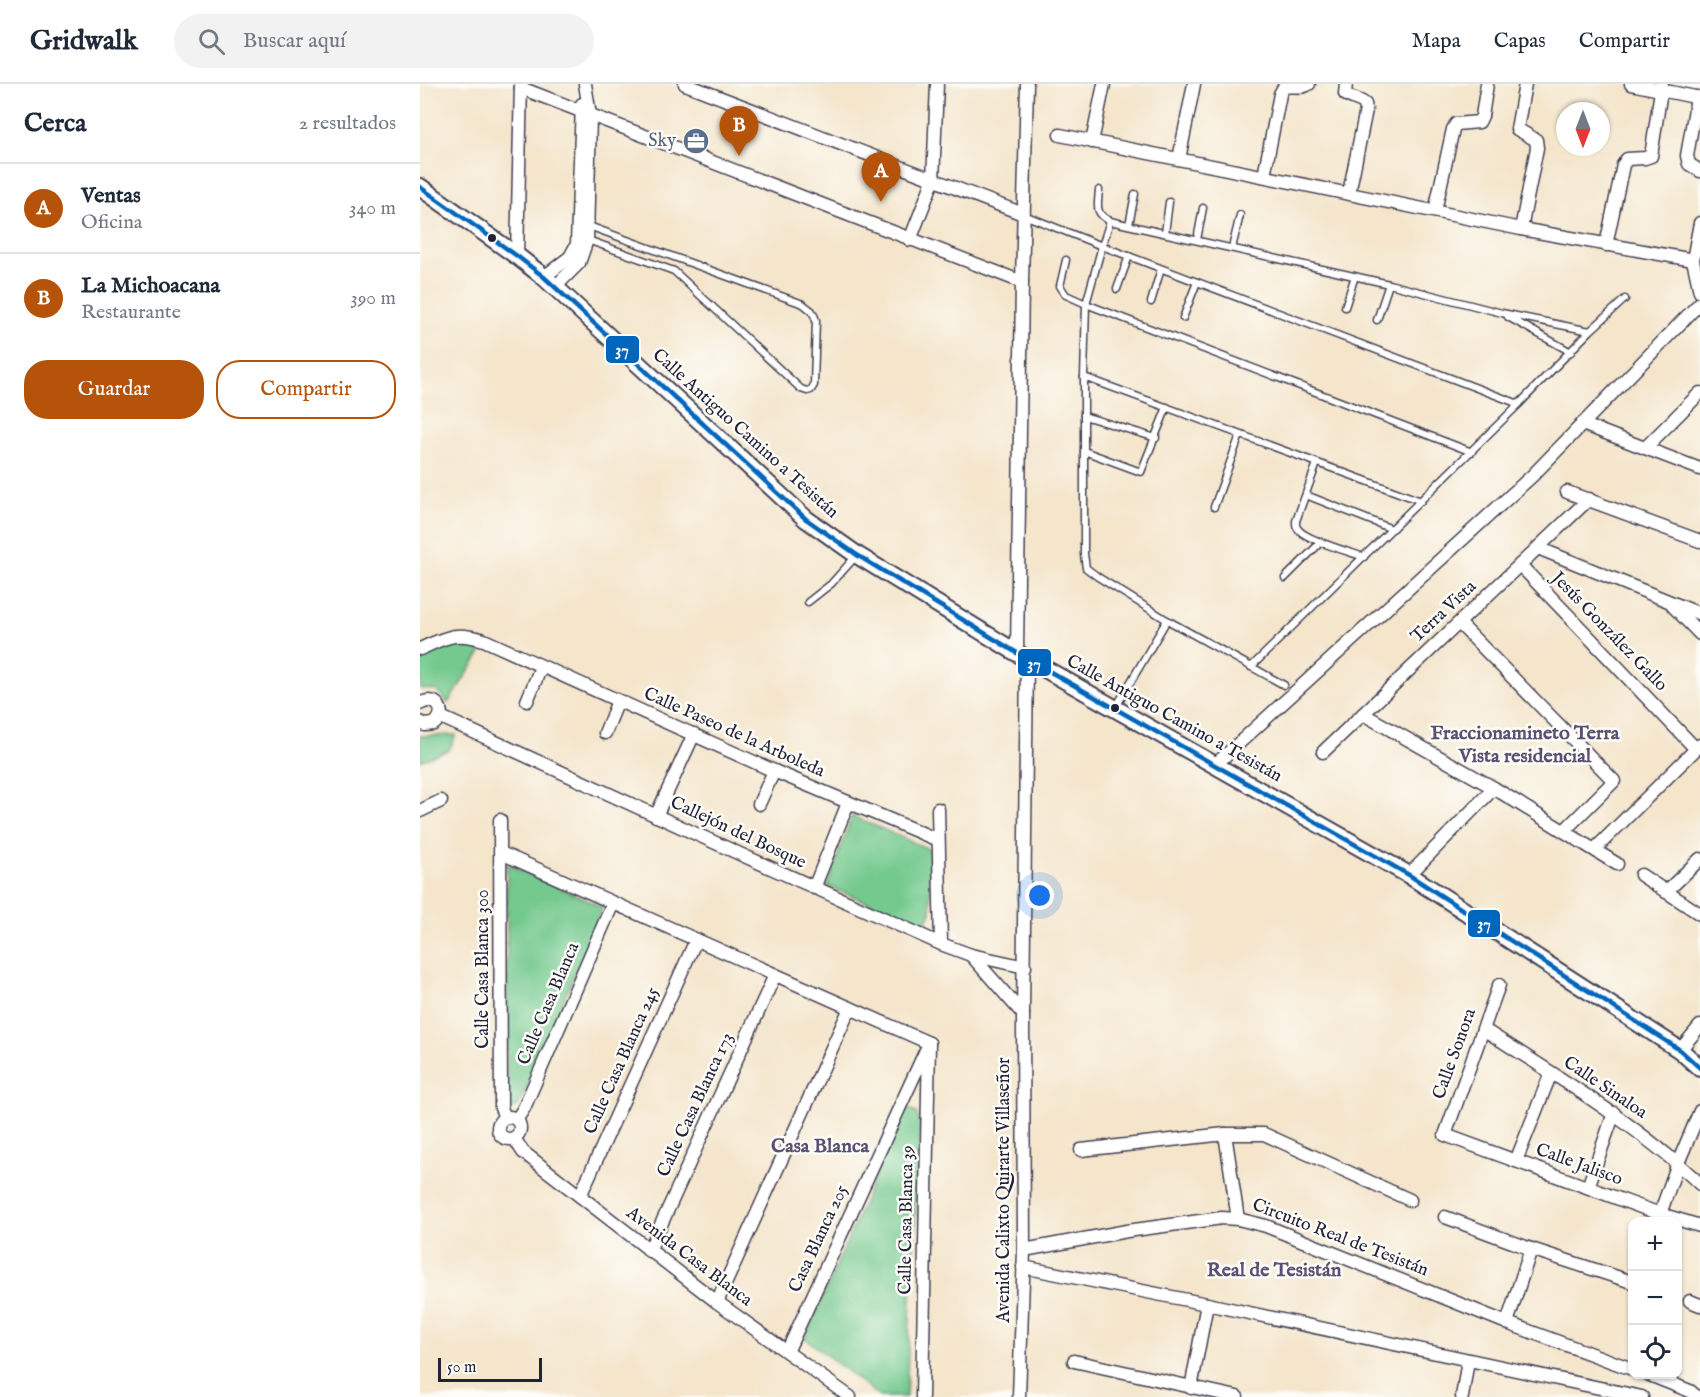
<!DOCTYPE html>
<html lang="es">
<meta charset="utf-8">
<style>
:root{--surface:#fff;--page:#f2f2f3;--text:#1f2937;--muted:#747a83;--line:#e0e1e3;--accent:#b45309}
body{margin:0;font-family:"IM FELL English",serif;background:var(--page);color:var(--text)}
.controls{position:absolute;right:18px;bottom:18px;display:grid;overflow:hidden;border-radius:12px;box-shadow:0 2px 4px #0004}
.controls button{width:54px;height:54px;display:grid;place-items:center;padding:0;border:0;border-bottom:2px solid var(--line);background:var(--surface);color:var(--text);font:30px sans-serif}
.compass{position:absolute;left:1136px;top:18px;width:54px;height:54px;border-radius:50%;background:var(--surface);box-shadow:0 2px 4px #0004;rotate:180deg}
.scale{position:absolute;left:18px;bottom:15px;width:104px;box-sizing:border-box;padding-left:6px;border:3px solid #22223b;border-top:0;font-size:16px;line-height:21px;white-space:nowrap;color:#22223b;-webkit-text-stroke:4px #fdfcf7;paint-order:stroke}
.you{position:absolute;left:620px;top:812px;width:21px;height:21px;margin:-15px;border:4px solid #fff;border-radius:50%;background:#1a73e8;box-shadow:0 0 0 9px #1a73e833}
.badge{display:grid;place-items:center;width:39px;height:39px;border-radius:50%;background:var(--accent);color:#fff;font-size:20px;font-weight:700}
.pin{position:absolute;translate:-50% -50px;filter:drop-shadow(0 2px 3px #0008)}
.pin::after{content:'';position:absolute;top:32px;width:21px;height:18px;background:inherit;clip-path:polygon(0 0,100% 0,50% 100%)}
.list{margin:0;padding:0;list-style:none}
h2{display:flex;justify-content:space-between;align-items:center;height:78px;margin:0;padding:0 24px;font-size:26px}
h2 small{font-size:20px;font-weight:400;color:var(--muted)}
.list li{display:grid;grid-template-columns:39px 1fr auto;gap:18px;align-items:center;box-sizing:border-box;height:90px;padding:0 24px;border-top:2px solid var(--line)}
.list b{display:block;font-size:22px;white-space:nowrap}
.list p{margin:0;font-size:20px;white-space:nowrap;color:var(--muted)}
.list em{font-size:20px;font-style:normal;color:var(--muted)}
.actions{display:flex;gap:12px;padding:18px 24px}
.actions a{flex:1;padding:14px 0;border:2px solid var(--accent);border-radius:24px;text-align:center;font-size:21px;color:var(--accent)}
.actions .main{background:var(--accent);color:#fff}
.icon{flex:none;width:33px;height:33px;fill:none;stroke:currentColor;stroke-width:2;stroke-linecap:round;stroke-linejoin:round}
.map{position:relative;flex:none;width:1280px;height:1313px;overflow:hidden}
header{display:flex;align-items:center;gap:36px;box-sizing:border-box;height:84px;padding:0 30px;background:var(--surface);border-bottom:2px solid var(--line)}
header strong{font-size:28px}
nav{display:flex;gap:33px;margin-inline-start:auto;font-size:21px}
.search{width:420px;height:54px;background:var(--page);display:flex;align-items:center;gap:15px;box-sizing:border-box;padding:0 21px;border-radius:33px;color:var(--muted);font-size:22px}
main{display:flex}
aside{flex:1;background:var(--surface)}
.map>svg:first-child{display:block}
.green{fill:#73c98e;stroke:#4a7664;stroke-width:1.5}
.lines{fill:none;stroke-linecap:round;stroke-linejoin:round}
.lane-casing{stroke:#423f51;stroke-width:9}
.street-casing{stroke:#423f51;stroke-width:15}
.secondary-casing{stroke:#423f51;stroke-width:20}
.lane{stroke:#fff;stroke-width:6}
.street{stroke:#fff;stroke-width:12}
.secondary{stroke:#fff;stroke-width:16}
.bus-1-casing{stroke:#fdfcf7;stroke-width:9}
.bus-1{stroke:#0065bd;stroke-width:4.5}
.bus-dot{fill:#22223b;stroke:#fdfcf7;stroke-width:2}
.labels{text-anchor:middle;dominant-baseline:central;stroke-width:5;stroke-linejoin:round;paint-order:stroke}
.service-label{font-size:18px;fill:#4e5e75;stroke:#fdfcf7;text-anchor:end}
.street-label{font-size:18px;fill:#22223b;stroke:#fdfcf7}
.neighbourhood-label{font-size:20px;font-weight:bold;fill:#595174;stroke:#fdfcf7}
.line-badge{stroke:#fdfcf7;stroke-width:2}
.badge-label{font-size:16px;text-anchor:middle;font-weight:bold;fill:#fff}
</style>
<header>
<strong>Gridwalk</strong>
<div class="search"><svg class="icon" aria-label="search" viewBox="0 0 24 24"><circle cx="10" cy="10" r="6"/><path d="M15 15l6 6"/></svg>Buscar aquí</div>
<nav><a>Mapa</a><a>Capas</a><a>Compartir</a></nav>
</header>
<main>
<aside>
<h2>Cerca<small>2 resultados</small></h2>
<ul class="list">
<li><span class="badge">A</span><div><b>Ventas</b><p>Oficina</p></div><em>340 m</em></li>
<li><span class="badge">B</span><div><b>La Michoacana</b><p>Restaurante</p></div><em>390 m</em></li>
</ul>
<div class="actions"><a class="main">Guardar</a><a>Compartir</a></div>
</aside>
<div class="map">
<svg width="1280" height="1313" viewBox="0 0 1280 1313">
<rect width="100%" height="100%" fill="#fdfcf7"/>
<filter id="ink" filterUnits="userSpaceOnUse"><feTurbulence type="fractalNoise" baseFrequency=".0167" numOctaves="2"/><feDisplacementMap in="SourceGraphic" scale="12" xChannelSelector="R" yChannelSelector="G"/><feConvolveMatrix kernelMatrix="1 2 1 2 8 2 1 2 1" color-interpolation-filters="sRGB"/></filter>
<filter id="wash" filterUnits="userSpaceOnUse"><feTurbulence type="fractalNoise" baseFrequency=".008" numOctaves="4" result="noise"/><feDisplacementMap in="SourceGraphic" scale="24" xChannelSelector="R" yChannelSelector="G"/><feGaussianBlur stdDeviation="1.35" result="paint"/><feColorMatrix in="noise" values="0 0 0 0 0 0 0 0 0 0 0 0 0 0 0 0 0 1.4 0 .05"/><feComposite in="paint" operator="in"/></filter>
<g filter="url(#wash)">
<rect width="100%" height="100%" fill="#f4e5cb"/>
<!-- green -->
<g class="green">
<path d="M37,555l25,12 -34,52 -12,-13 -16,-1v-32z"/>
<path d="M36,651l-7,15 -29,11v-25z"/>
<path d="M432,732l77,33 2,64 -7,12 -97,-39z"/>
<path d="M87,780l96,43 -84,198 -9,5 -3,-7z"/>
<path d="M485,1023l11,5 4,11 -14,274h-26l-75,-59z"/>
</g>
</g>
<g filter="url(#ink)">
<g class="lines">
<defs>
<g id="lane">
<path d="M679,106c-1,16 -5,23 11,31"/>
<path d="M604,131l78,31 -16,58 -2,73v177l2,14 12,9 69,43 117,65"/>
<path d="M709,141l6,-31"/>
<path d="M745,149l4,-31"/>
<path d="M165,155l89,32 127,118 6,2 4,-1 3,-5 2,-65 -4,-9 -9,-7 -217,-79"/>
<path d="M777,156l6,-32"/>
<path d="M812,164l8,-33"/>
<path d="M646,176l-6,26 6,9 20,9 386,148"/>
<path d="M697,205l12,-33"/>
<path d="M731,218l10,-33"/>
<path d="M925,223l10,-31"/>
<path d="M1088,233l63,35"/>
<path d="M763,234l14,-36"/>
<path d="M957,236l12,-36"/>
<path d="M1170,247l-88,-18 -113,-29 -279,-63 -8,25 417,158 71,-73 35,-32"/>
<path d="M664,293l337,124"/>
<path d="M664,332l72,22"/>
<path d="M664,367l57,21 26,-65"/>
<path d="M897,379l-21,58c0,5 0,6 3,9 8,10 51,22 65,27"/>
<path d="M886,411l86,34"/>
<path d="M794,423l26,-72"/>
<path d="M865,494l36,-36"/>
<path d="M388,518l23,-18 26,-29"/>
<path d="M831,583l268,-263"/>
<path d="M696,623l51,-87"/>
</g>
<g id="street">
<path d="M265,0l338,130"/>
<path d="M926,0l-1,10c6,5 14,5 20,10l1,6 -17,83"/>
<path d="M1211,0l69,14"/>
<path d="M101,4l501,194"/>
<path d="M1277,13l-10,59 2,8 11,7"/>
<path d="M640,51l461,94 172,31 7,-37"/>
<path d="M672,58l12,-58"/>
<path d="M759,75l15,-75"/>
<path d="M844,92l16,-82 4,-7c9,-2 18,2 25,-3"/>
<path d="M1015,127l18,-82 3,-5 23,-2 3,-6 5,-32"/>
<path d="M1101,145l16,-81 -1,-8 -19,-11 8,-45"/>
<path d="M490,156l23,-59 4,-97"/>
<path d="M1186,161l17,-80 4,-6 18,-1 6,-2 11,-72"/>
<path d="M97,172l4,-172"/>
<path d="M1273,176l7,32"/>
<path d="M124,193l26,-20 7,-13 5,-140"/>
<path d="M135,203l24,-24 8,-23 3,-125 -5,-31"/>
<path d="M1162,340l118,45"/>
<path d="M1225,364l55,-55"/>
<path d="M1147,408l133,49"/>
<path d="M1118,464l162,66"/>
<path d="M1100,481l176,184"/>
<path d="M1253,522l27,28"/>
<path d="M1039,539l155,158 -50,50"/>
<path d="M0,565c27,-12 35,-18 64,-9l290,131 164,69"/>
<path d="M597,569l5,-371 5,-198"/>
<path d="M107,617l14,-34"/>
<path d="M0,620c16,-10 29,8 14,20l-9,1 -5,-3"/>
<path d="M943,630l131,74 123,76"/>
<path d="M21,633l301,138 199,89 30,11 54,12"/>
<path d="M185,649l13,-32"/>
<path d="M903,668l266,-253"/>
<path d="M796,680l316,-288 168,-173"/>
<path d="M339,720l15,-33"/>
<path d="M518,725l3,135"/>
<path d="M0,727l21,-10"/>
<path d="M236,732l38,-82"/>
<path d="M80,736l1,288 4,9"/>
<path d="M1175,765l105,-104"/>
<path d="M81,769l428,190"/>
<path d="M989,791l85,-87"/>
<path d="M1221,791l59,39"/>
<path d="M394,804l34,-85"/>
<path d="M1246,808l34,-33"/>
<path d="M551,871l52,59"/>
<path d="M1079,901l-54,150 215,79 40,12"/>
<path d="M1063,945c75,48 152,94 217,155"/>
<path d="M1260,966l20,-24"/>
<circle cx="89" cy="1044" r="11"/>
<path d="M97,1035l7,-11 89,-205"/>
<path d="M805,1050l13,85"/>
<path d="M94,1054l9,14 194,150 133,95"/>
<path d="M661,1066l144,-16h39l146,66"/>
<path d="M1096,1077l35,-88"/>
<path d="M1168,1103l26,-74"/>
<path d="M160,1112l116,-256"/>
<path d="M1240,1130l18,-51 22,-52"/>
<path d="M1025,1133l86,32 101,33"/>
<path d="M604,1166l103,-19 95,-13 16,1 28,7 241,97 125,46"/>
<path d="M229,1167l126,-276"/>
<path d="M603,1183l184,37 435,93"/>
<path d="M1270,1217l10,4"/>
<path d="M297,1218l133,-294"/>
<path d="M1087,1239l24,-74"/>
<path d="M367,1268l139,-302"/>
<path d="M654,1277l163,36"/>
<path d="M1227,1290l43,17 7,6"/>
<path d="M771,1304l16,-84"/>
<path d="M502,1313l7,-354"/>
<path d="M599,1313l5,-147 -1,-236 4,-355"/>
<path d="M1042,1313l6,-37"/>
</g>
<path id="secondary" d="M0,103l97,69 27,21 262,242 51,36 160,98 392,222 271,175 20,18"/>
</defs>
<!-- lane casing -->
<use href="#lane" class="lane-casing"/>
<!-- street casing -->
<use href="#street" class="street-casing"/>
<!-- secondary casing -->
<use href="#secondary" class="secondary-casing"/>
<!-- lane -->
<use href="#lane" class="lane"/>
<!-- street -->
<use href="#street" class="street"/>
<!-- secondary -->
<use href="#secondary" class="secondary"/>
<defs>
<path id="bus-1" d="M0,103l97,69 27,21 262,242 51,36 160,98 392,222 271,175 20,18"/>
</defs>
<!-- bus-1 casing -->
<use href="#bus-1" class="bus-1-casing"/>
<!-- bus-1 -->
<use href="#bus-1" class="bus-1"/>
</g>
</g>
<!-- icons -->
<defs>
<symbol id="office-disc" viewBox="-11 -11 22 22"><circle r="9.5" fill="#5c6f8a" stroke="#fdfcf7"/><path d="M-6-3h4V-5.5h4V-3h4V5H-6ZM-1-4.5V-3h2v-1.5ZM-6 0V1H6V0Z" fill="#fff"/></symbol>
</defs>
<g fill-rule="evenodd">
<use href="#office-disc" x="261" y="42" width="30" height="30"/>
</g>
<!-- markers -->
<g class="bus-dot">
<circle cx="72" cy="154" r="5"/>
<circle cx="695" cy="624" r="5"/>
</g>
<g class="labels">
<!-- service labels -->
<g class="service-label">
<text x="256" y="57">Sky</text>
</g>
<!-- street labels -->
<g class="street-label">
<text transform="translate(325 350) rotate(42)">Calle Antiguo Camino a Tesistán</text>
<text transform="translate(1024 528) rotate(-43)">Terra Vista</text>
<text transform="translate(1189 548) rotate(46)">Jesús González Gallo</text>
<text transform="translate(754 635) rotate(29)">Calle Antiguo Camino a Tesistán</text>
<text transform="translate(314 649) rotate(24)">Calle Paseo de la Arboleda</text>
<text transform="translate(318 749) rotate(25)">Callejón del Bosque</text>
<text transform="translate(63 885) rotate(-90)">Calle Casa Blanca 300</text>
<text transform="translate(129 920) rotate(-67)">Calle Casa Blanca</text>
<text transform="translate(1035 970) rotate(-70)">Calle Sonora</text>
<text transform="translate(202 977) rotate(-66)">Calle Casa Blanca 245</text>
<text transform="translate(1185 1004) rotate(34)">Calle Sinaloa</text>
<text transform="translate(276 1021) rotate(-65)">Calle Casa Blanca 173</text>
<text transform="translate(1159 1081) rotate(20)">Calle Jalisco</text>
<text transform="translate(584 1106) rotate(-90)">Avenida Calixto Quirarte Villaseñor</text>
<text transform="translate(487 1136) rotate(-89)">Calle Casa Blanca 39</text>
<text transform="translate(920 1154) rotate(21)">Circuito Real de Tesistán</text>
<text transform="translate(399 1155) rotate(-65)">Casa Blanca 205</text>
<text transform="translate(269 1173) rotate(37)">Avenida Casa Blanca</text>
</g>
<!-- neighbourhood labels -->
<g class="neighbourhood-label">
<text x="1105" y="649">Fraccionamineto Terra<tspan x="1105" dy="23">Vista residencial</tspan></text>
<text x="400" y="1062">Casa Blanca</text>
<text x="854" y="1186">Real de Tesistán</text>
</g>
</g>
<g class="line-badge">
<rect x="185" y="251" width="35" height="29" rx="6" fill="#0065bd"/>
<rect x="597" y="564" width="35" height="29" rx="6" fill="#0065bd"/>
<rect x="1047" y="825" width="34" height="29" rx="6" fill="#0065bd"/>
</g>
<g class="badge-label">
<text x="202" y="271">37</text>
<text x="614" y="585">37</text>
<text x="1064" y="845">37</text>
</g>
</svg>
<div class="controls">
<button>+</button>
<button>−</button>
<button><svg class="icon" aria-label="locate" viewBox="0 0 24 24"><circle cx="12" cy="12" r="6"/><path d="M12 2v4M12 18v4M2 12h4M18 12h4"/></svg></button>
</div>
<svg class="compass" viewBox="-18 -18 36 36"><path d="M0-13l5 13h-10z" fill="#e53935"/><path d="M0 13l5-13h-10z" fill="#747a83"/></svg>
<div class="scale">50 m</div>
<div class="you"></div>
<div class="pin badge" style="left:461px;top:118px">A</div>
<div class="pin badge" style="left:319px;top:72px">B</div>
</div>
</main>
